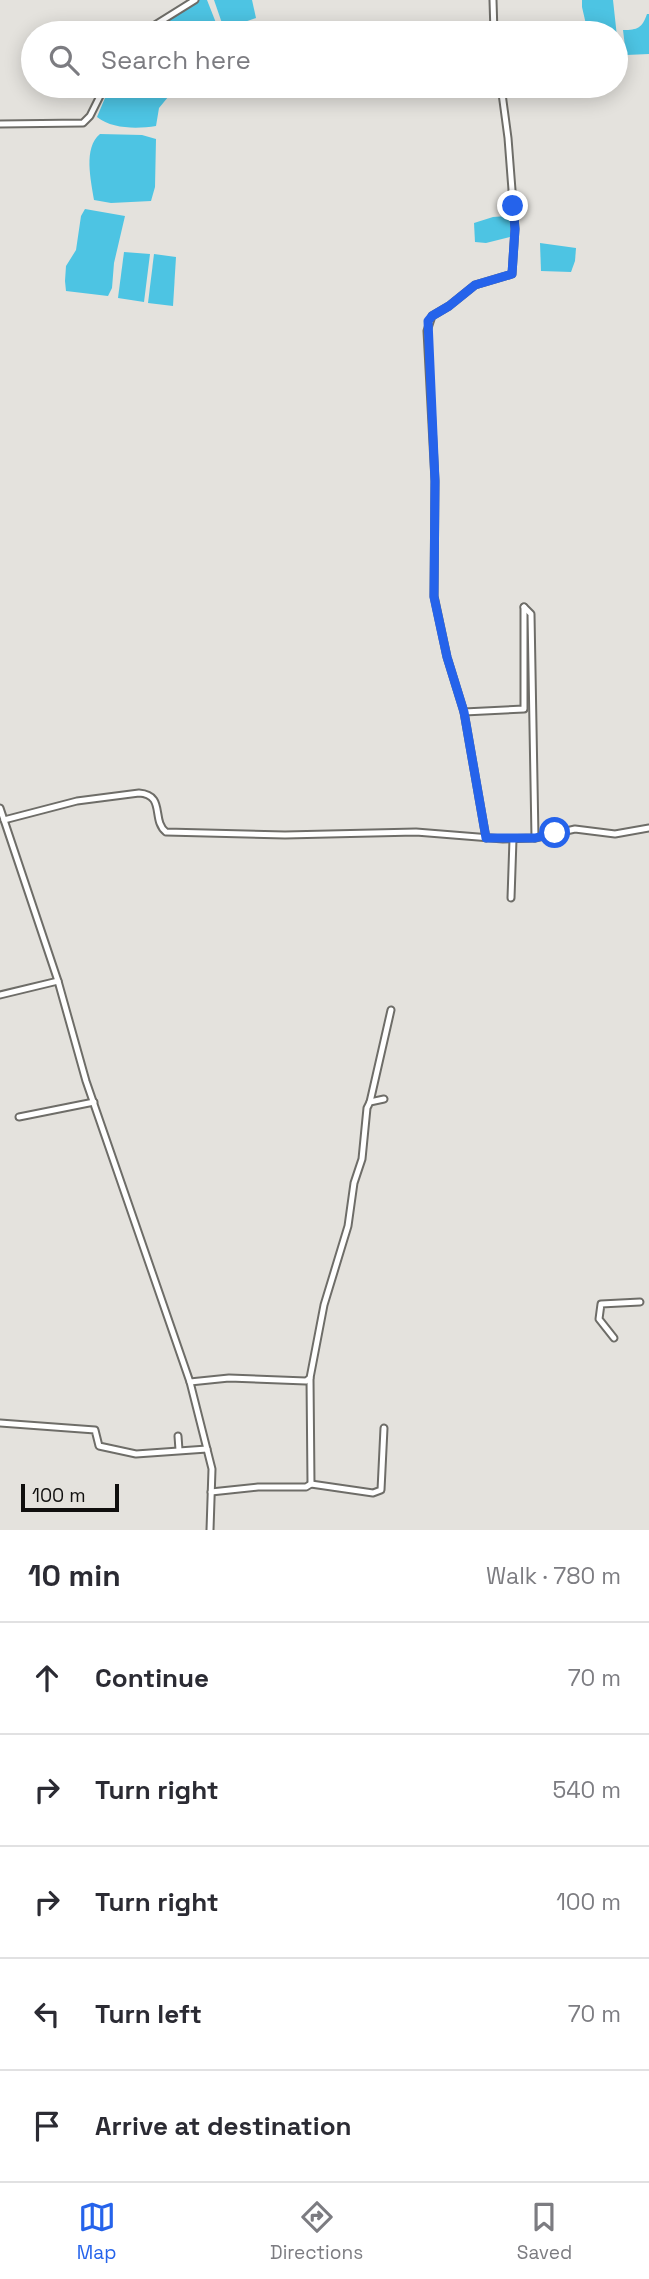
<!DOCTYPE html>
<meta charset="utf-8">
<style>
:root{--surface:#fff;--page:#f7f7f7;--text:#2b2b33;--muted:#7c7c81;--line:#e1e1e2;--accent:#2563eb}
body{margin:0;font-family:"Space Grotesk",sans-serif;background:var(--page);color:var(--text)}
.scale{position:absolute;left:21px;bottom:18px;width:98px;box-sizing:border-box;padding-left:7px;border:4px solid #100f0e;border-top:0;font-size:19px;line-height:24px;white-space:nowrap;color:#100f0e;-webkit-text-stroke:5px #e4e2dd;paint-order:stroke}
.stop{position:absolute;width:21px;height:21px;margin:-16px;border:5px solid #2563eb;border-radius:50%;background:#fff}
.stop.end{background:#2563eb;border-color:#fff;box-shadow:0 2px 7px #0008}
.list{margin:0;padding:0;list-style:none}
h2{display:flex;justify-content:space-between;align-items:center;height:91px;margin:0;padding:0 28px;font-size:30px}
h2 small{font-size:23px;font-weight:400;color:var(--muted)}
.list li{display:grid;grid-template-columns:46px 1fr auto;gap:21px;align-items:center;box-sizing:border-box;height:112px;padding:0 28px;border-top:2px solid var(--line)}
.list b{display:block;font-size:26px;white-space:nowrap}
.list em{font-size:23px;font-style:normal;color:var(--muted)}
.icon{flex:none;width:38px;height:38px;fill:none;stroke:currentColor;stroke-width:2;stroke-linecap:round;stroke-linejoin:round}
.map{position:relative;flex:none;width:649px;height:1530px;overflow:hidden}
.search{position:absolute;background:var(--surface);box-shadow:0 4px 18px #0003;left:21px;right:21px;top:21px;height:77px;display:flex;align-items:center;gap:18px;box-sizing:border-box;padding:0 24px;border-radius:38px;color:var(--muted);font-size:26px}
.sheet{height:651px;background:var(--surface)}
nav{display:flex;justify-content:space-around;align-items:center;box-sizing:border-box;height:98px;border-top:2px solid var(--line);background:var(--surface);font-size:19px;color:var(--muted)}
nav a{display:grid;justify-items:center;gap:4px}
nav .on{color:var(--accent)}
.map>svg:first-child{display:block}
.water{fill:#4dc4e3}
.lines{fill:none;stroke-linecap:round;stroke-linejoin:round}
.street-casing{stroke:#6e6d68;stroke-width:9}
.street{stroke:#fff;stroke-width:5}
.route{stroke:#2563eb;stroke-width:9}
</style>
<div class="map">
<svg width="649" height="1530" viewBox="0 0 649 1530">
<rect width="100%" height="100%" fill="#e4e2dd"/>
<!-- water -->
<g class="water">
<path d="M195,0h12l13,33h-43l-11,-17z"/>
<path d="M214,0h38l4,18 -32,11z"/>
<path d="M582,0h31l6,55 -3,3v-25h-28l-6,-26z"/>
<path d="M647,14h2v40l-23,1 -3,-25c15,0 19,-2 24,-16z"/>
<path d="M110,86h64l-1,5 -14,17 -3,18c-19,3 -44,3 -59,-9z"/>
<path d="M100,134l42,1 14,4 -1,48 -4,14 -40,2 -17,-3c-3,-20 -11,-52 6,-66z"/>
<path d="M85,209l40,7 -11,47 -2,25 -4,8 -42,-5 -1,-10 1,-15 10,-16 5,-34z"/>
<path d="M507,216l4,6 -1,15 -24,6 -11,-1 -1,-19 19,-6z"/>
<path d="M540,243l36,5 -1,13 -4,11 -30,-1z"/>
<path d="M124,252l26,2 -6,48 -26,-4z"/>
<path d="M154,254l22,3 -3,49 -25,-3z"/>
</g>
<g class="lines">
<defs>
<g id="street">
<path d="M493,0l1,33"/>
<path d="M142,33l53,-33"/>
<path d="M0,124l83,-1 7,-7 15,-30"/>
<path d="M524,607l7,7 4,224"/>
<path d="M464,712l60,-3v-102"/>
<path d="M0,808l58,173 28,100 104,301 22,87 -2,61"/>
<path d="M4,820l73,-19 62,-8c27,2 12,27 27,39l119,3 131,-3 87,7 32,-1 40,-9 40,5 34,-6"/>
<path d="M486,838l-22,-126 -17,-55 -13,-61 1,-115 -8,-150 5,-15 17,-10 26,-21 37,-11 3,-45 -7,-91 -7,-52"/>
<path d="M511,898l2,-59"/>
<path d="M0,995l58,-14"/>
<path d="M370,1102l21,-92"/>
<path d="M19,1117l75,-15"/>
<path d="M614,1338l-15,-19 2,-15 39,-2"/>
<path d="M310,1378l1,106"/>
<path d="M190,1382l39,-4 77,3 4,-3 14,-73 24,-79 6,-43 8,-24 5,-51 3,-6 14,-3"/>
<path d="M0,1423l95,7 4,16 37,8 71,-5"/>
<path d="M178,1436l1,14"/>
<path d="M211,1492l47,-5h48l5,-3 62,9 8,-3 3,-62"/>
</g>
</defs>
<!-- street casing -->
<use href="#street" class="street-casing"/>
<!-- street -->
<use href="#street" class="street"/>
</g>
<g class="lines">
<!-- route -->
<path class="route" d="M513,206l2,23 -3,45 -37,11 -26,21 -17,10 -4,5 7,160 -1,116 13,60 17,55 22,126h49l20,-5"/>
</g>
</svg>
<div class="scale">100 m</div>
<div class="stop" style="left:555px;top:833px"></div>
<div class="stop end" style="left:513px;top:206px"></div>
<div class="search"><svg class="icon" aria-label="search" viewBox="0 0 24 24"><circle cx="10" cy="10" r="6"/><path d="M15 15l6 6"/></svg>Search here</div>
</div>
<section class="sheet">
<h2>10 min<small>Walk · 780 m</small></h2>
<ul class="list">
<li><svg class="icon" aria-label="ahead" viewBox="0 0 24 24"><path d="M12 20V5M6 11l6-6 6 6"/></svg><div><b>Continue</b></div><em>70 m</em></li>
<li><svg class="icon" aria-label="right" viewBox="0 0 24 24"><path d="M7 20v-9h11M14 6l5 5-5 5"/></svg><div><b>Turn right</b></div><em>540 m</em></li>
<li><svg class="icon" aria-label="right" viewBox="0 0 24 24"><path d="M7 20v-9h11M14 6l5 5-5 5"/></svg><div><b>Turn right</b></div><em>100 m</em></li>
<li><svg class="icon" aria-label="left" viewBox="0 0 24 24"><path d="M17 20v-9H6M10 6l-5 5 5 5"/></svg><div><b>Turn left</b></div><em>70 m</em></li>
<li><svg class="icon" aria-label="arrive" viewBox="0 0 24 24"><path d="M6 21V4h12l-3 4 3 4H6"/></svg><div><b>Arrive at destination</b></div></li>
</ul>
</section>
<nav>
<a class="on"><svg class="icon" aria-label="map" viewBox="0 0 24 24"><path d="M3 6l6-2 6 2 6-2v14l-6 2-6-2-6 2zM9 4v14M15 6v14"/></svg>Map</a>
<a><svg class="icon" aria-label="directions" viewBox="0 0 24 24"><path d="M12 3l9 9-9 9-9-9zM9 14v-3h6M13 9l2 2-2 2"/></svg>Directions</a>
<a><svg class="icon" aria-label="saved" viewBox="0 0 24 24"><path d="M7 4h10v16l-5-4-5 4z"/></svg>Saved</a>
</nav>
